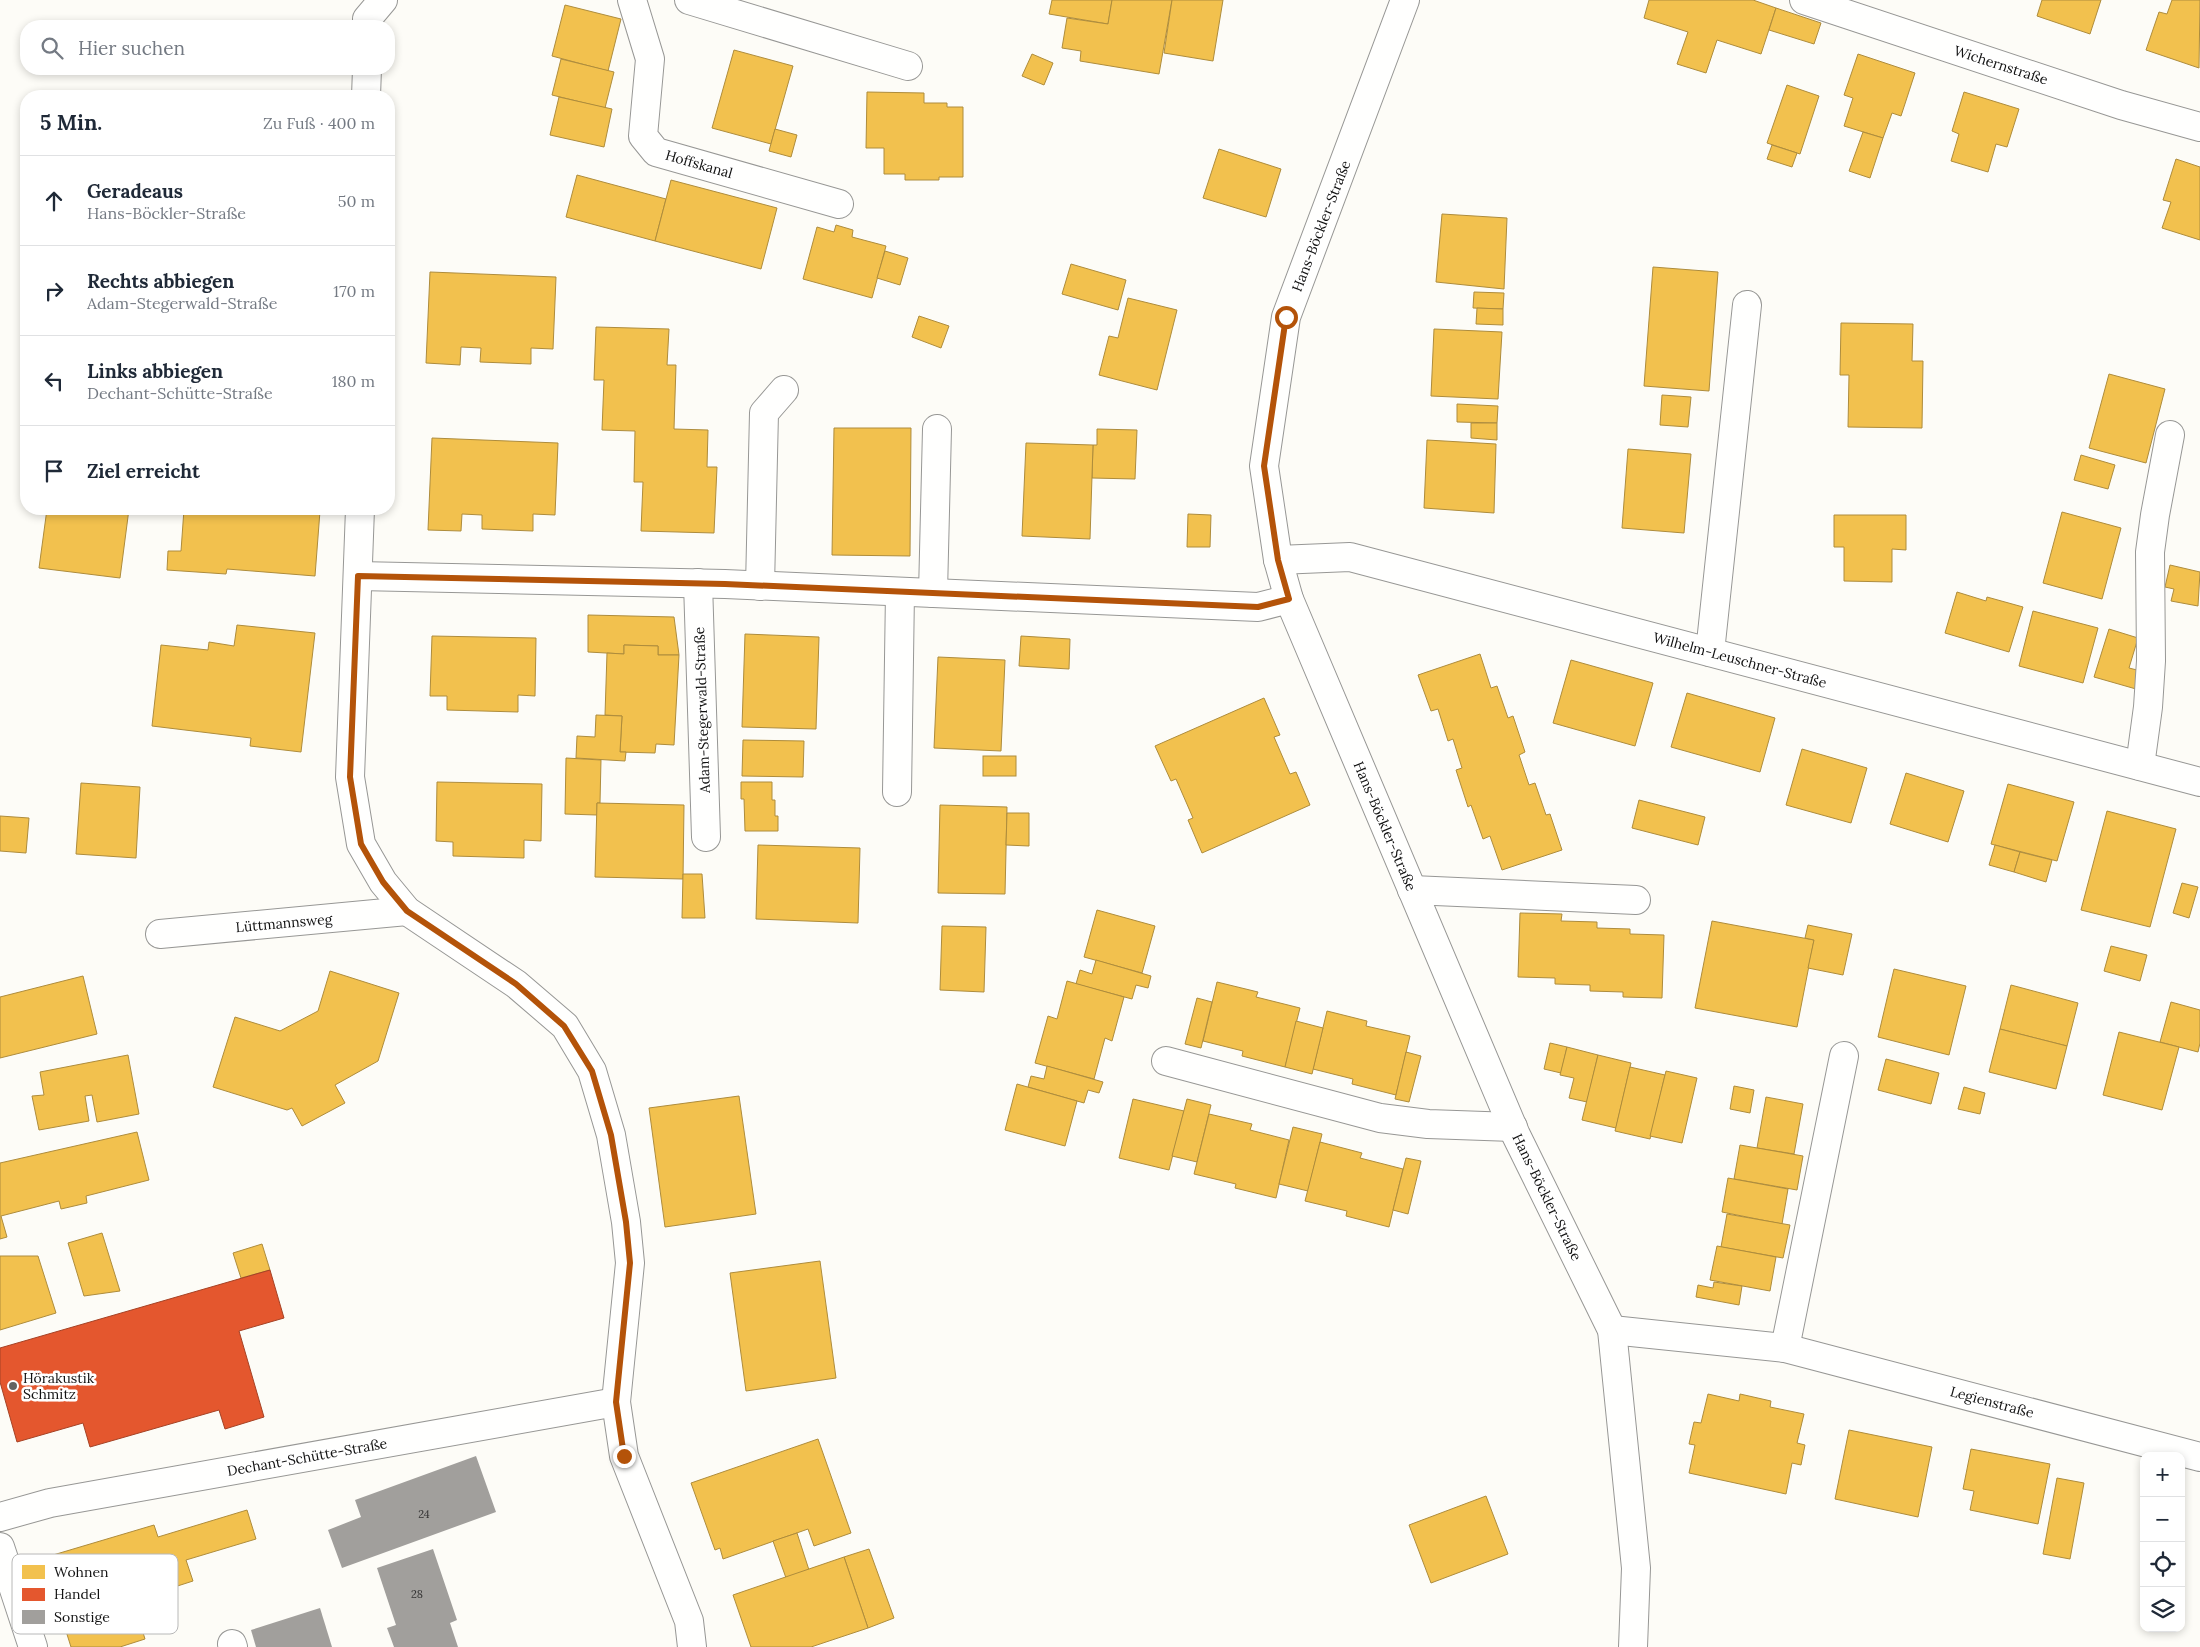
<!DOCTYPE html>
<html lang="de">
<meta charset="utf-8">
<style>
:root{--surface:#fff;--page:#f6f6f7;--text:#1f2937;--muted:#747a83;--line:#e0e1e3}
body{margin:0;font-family:Lora,serif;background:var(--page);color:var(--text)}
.controls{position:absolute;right:15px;bottom:15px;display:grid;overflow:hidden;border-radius:10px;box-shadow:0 2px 8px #0003}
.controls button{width:45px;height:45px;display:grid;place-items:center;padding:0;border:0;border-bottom:1px solid var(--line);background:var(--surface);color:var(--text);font:25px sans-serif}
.stop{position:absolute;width:15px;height:15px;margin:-11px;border:4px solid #b45309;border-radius:50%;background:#fff}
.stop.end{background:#b45309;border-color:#fff;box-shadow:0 1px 5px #0008}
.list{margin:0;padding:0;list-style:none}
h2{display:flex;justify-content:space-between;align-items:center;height:65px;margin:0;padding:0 20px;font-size:21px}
h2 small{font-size:16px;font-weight:400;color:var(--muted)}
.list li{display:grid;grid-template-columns:32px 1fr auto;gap:15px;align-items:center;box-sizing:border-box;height:90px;padding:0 20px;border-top:1px solid var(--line)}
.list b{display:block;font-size:19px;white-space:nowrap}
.list p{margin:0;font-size:16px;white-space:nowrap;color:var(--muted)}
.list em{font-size:16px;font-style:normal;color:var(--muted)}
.icon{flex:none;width:28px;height:28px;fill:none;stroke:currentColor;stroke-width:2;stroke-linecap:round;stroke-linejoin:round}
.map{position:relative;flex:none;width:2200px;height:1647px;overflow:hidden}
.search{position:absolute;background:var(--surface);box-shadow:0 2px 8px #0003;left:20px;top:20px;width:375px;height:55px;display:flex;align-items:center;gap:12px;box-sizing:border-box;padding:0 18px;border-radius:20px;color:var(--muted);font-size:19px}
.panel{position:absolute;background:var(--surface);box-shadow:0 2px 8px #0003;left:20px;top:90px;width:375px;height:425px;border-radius:20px}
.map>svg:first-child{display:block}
.homes{fill:#f2c14e;stroke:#ae8c3c}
.shops{fill:#e4572e;stroke:#a54225}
.building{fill:#a19f9c}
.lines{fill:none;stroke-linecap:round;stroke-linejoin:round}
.minor-casing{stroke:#979795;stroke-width:30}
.minor{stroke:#fffffe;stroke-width:28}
.route{stroke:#b45309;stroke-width:6}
.poi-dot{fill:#646362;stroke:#fff;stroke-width:2}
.labels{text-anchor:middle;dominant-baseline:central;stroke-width:5;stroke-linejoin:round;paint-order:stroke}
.number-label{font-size:11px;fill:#353434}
.street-label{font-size:14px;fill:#111;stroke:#fff}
.poi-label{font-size:14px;fill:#111;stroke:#fff;text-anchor:start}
.key{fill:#fff;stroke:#b8b8b8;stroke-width:1}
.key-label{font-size:14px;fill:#111}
</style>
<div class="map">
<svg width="2200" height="1647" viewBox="0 0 2200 1647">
<rect width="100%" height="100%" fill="#fdfcf7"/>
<!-- homes -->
<g class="homes">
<path d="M1052,0h60l-4,24 -59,-10z"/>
<path d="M1112,0h60l-13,74 -79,-13 1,-10 -19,-3 5,-30 41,6z"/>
<path d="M1172,0h51l-10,61 -49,-8z"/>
<path d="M1649,0h104l23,8 -15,46 -44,-14 -11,33 -29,-9 11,-32 -44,-14z"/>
<path d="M2042,0h59l-11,34 -53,-18z"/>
<path d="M2172,0h28l-1,68 -53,-18 13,-38 8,2z"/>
<path d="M565,5l56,14 -13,52 -56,-15z"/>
<path d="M1776,8l45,15 -7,21 -45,-14z"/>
<path d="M734,50l59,16 -22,78 -59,-16z"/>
<path d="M1032,54l21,9 -9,22 -22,-9z"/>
<path d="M1858,54l57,19 -14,43 -9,-3 -9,25 -39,-12 9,-28 -9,-3z"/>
<path d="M561,59l53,13 -9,36 -53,-13z"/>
<path d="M1787,85l32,11 -19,58 -33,-11z"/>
<path d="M867,92l57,1v10h23v4h16v70h-24v3h-34v-6h-21v-26h-18z"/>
<path d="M1964,92l55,17 -12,38 -11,-3 -8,28 -37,-11 8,-27 -7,-3z"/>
<path d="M559,97l53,12 -8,38 -54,-12z"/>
<path d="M775,129l22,6 -6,22 -22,-6z"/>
<path d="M1863,132l20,6 -13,40 -21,-7z"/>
<path d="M1772,145l25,8 -5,14 -25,-8z"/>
<path d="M1219,149l62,20 -15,48 -63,-19z"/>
<path d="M2176,159l24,8v73l-38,-12 9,-26 -8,-2z"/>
<path d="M577,175l89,24 -11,42 -89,-24z"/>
<path d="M671,180l106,28 -16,61 -106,-28z"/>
<path d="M1442,214l65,4 -3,71 -68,-7z"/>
<path d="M836,225l17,5 -1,7 34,9 -14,52 -69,-19 14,-52 17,5z"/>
<path d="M885,251l23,7 -8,27 -23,-7z"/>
<path d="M1071,264l55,16 -8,30 -56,-16z"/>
<path d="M1653,267l65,5 -9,119 -65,-5z"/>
<path d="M430,272l126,5 -3,72 -22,-1v16l-51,-2 1,-14 -20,-1 -1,18 -34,-2z"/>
<path d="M1474,292l30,1 -1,16 -30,-1z"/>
<path d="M1128,298l49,12 -20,80 -58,-15 10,-39 9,2z"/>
<path d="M1477,308l26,1v16l-27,-1z"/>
<path d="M919,316l30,10 -8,22 -29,-11z"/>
<path d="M1841,323l72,1 -1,37h11l-1,67 -74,-1 1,-52h-9z"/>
<path d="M596,327l73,2 -2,36h9l-2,64 34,1 -1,37h10l-3,66 -73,-2 2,-49h-9l1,-51 -33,-1 2,-50h-10z"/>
<path d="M1434,329l68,3 -4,67 -67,-3z"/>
<path d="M2109,374l56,15 -19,74 -57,-15z"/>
<path d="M1662,395l29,2 -3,30 -28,-2z"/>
<path d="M1457,404l41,2 -1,17 -40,-1z"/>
<path d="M1471,423h26v17l-26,-2z"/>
<path d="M834,428h77l-1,128 -78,-1z"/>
<path d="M1097,429l40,1 -2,49 -43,-1 1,-33h4z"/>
<path d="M432,438l126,5 -3,72 -22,-1v17l-51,-2v-14l-20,-1 -1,17 -33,-1z"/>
<path d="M1427,440l69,4 -2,69 -70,-5z"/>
<path d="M1026,443l67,2 -3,94 -68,-3z"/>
<path d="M1628,449l63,5 -7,79 -62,-5z"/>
<path d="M2081,455l34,10 -7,24 -34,-9z"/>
<path d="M47,509h82l-9,69 -81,-10z"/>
<path d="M184,509h111l25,2 -5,65 -88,-7 -1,5 -59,-4 1,-19h13z"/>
<path d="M2062,512l59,16 -19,71 -59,-16z"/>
<path d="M1188,514l23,1 -1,32h-23z"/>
<path d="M1834,515h72v35l-14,-1v33l-48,-1v-34h-10z"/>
<path d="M2170,565l30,7 -2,34 -27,-5 3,-12 -9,-2z"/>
<path d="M1957,592l29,9 1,-4 36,10 -14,45 -64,-19z"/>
<path d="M2033,611l65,17 -15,55 -64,-17z"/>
<path d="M588,615l86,2 5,38h-21v-9l-34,-1v9l-36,-2z"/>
<path d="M237,625l78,8 -14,119 -51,-6 1,-8 -99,-12 9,-81 47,5 1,-8 25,4z"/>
<path d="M2109,629l29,9 -9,30 12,3 -5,18 -42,-12z"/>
<path d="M745,634l74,3 -3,92 -74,-2z"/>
<path d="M432,636l104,2 -1,58 -17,-1v17l-71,-2v-14h-17z"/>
<path d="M1021,636l49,3 -1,30 -50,-3z"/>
<path d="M624,645l34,1v9h21l-5,90 -18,-1 -1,9 -35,-1 2,-36 -17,-1 2,-62 17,1z"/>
<path d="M1480,654l11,34 6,-2 11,32 5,-2 12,36 -6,3 10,30 6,-2 11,32 4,-1 12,36 -60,20 -12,-34 -7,3 -12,-34 -3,2 -12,-37 6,-2 -9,-29 -5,2 -10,-32 -7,2 -13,-36z"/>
<path d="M938,657l67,3 -4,91 -67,-3z"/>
<path d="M1571,660l82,23 -18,63 -82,-23z"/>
<path d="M1687,693l88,25 -15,54 -89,-25z"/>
<path d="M1264,698l16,37 -6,2 16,37 6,-2 14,33 -108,48 -14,-33 5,-2 -17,-39 -5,2 -16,-35z"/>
<path d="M596,715l26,1 -2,36h6l-1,9 -49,-3 1,-22 18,1z"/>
<path d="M743,740l61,1 -1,36 -61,-1z"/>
<path d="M1802,749l65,19 -16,55 -65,-18z"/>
<rect x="983" y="756" width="33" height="20"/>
<path d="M566,758l35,2 -1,43h-3v12l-32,-1z"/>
<path d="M1906,773l58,18 -16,51 -58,-18z"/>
<path d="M437,782l105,2 -1,57 -17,-1v18l-71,-2v-14l-17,-1z"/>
<path d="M741,782h31v18h3v16h3v15h-33l-1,-32h-3z"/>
<path d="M81,783l59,4 -4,71 -60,-4z"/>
<path d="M2008,784l66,18 -17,59 -66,-17z"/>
<path d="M1639,800l66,17 -7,28 -66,-17z"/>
<path d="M597,803l87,2 -1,74 -88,-2z"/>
<path d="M940,805l67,2 -2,87 -67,-1z"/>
<path d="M2107,811l69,18 -26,98 -69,-17z"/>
<path d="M1007,813h22v33l-23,-1z"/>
<path d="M0,816l29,2 -3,35 -26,-2z"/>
<path d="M758,845l102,3 -2,75 -102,-4z"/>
<path d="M1995,845l25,7 -6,20 -25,-7z"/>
<path d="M2020,852l32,8 -6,22 -32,-10z"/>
<path d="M683,874h19l3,44h-23z"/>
<path d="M2182,883l16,4 -9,31 -16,-5z"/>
<path d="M1097,910l58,16 -13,47 -58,-16z"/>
<path d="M1520,913l42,1 -1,7 36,1v6l33,1v5l34,1 -2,63 -39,-1v-5l-33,-1v-6l-35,-1v-6l-37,-1z"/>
<path d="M1712,921l102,19 -17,87 -102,-19z"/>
<path d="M1808,925l44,9 -9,41 -35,-7 6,-28 -9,-2z"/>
<path d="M942,926l44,1 -2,65 -44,-2z"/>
<path d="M2111,946l36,9 -7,26 -36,-10z"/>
<path d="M1096,960l55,16 -3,12 -12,-3 -4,14 -56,-15 4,-14 12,4z"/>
<path d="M1894,969l72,17 -17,69 -71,-18z"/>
<path d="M330,971l69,22 -21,68 -43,24 10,18 -43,23 -10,-18 -5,2 -74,-23 22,-70 45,14 38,-20z"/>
<path d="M83,976l14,58 -97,24v-61z"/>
<path d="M1067,981l57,16 -12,44 -7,-3 -11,41 -59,-16 13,-47 9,3z"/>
<path d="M1217,982l41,10 -2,5 44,11 -15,59 -43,-11 1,-5 -40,-10z"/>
<path d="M2011,985l67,18 -11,43 -67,-17z"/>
<path d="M1197,998l15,4 -11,46 -16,-4z"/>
<path d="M2171,1002l29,8v33l-2,9 -38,-10z"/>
<path d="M1327,1011l40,10 -1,5 44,10 -14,59 -44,-11 1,-5 -40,-10z"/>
<path d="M1296,1021l27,7 -11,46 -27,-7z"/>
<path d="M2000,1029l67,17 -11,43 -67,-17z"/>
<path d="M2119,1032l60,15 -17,63 -59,-15z"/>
<path d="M1550,1043l17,4 -6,26 -17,-4z"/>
<path d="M1567,1047l31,8 -11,47 -18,-4 5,-20 -14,-3z"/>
<path d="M1406,1052l15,4 -12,46 -14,-3z"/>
<path d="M128,1055l11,59 -42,8 -5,-27 -7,1 4,25 -50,9 -7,-34 12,-1 -4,-23z"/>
<path d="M1598,1055l33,8 -15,65 -34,-8z"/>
<path d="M1886,1059l53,14 -8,31 -53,-14z"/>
<path d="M1047,1066l56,16 -4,11 -11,-3 -4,13 -56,-16 3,-11 13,3z"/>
<path d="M1630,1067l35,8 -15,64 -35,-8z"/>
<path d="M1666,1071l31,7 -15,65 -32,-7z"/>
<path d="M1017,1084l60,17 -12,45 -60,-16z"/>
<path d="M1734,1086l20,4 -4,23 -20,-4z"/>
<path d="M1964,1087l21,6 -5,21 -22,-5z"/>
<path d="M739,1096l17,118 -91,13 -16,-119z"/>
<path d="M1766,1097l37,7 -9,50 -37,-6z"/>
<path d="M1133,1099l51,12 -15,59 -50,-12z"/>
<path d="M1187,1099l24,6 -14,57 -25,-6z"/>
<path d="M1209,1114l43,10 -2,6 39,10 -13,58 -41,-10 1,-4 -42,-10z"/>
<path d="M1293,1127l29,7 -14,57 -29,-7z"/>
<path d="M137,1132l12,48 -63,16 1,7 -26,6 -2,-8 -58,15 6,21 -7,2v-76z"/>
<path d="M1320,1142l42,11 -2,5 43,11 -14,58 -43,-11 1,-5 -42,-10z"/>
<path d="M1740,1145l63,11 -6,34 -63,-11z"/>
<path d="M1406,1158l15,3 -13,53 -15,-4z"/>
<path d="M1728,1178l60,11 -6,35 -60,-12z"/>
<path d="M1727,1214l63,11 -7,33 -62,-11z"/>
<path d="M102,1233l18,58 -36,5 -16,-53z"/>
<path d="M262,1244l8,26 -29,8 -8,-25z"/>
<path d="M1717,1246l59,11 -6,34 -60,-11z"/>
<path d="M0,1256h38l18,57 -56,17z"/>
<path d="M820,1261l16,117 -90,13 -16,-118z"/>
<path d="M1714,1282l28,4 -3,19 -43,-8 2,-12 15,3z"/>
<path d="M1708,1394l31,7 1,-7 31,7 -1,6 34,7 -7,29 8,2 -4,20 -9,-2 -6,31 -97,-21 6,-28 -6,-1 5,-22 7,1z"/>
<path d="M1849,1430l83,17 -14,70 -83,-18z"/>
<path d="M818,1439l33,94 -37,13 -6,-17 -85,30 -3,-11 -5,2 -24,-67z"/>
<path d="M1971,1449l79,15 -12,60 -68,-14 4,-19 -11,-2z"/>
<path d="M2057,1478l27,5 -14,76 -27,-5z"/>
<path d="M1486,1496l22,58 -77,29 -22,-58z"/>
<path d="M247,1510l9,29 -70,21 7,21 -56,18 -6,-22 -11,3 11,35 6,-2 8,26 -25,8h-49l-28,-89 111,-33 4,12z"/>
<path d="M797,1533l12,37 -23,8 -13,-37z"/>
<path d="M869,1549l25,69 -26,10 -24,-71z"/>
<path d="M844,1557l24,71 -57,19h-60l-18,-52z"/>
</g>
<!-- shops -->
<path class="shops" d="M270,1270l14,48 -45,13 25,86 -39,12 -6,-19 -129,37 -7,-24 -66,19 -17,-60v-34z"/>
<!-- building -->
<g class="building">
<path d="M476,1456l20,56 -154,56 -14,-38 33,-13 -6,-17z"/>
<path d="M433,1549l24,71 -7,3 8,24h-64l-7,-19 9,-3 -19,-57z"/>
<path d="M320,1608l12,39h-76l-5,-17z"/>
</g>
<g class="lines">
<defs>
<g id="minor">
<path d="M632,0l18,59 -7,77 13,16 183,52"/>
<path d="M689,0l219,66"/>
<path d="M1405,0l-119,317 -22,149 14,94 11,39 227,536 96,195 24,238 -3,79"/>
<path d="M1804,0l317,105 79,22"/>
<path d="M367,26v-7l16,-19"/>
<path d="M366,96l1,-27"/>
<path d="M360,509l-10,268 11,67 22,38 24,29 109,73 49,42 27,45 19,64 15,87 4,41 -14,139 8,54 65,165 3,26"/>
<path d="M1278,560l72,-3 850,225"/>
<path d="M358,576l367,8 533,23 31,-8"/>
<path d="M698,583l8,254"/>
<path d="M760,586l4,-173 20,-23"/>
<path d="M933,593l4,-164"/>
<path d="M1710,652l37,-347"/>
<path d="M2140,766l8,-59 3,-46 -1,-109 5,-37 15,-80"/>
<path d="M897,792l3,-200"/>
<path d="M1412,890l224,10"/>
<path d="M160,934l247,-23"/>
<path d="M1166,1061l214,57 48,6 85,3"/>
<path d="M1612,1330l173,18 415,109"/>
<path d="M1785,1348l59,-292"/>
<path d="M0,1517l50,-14 566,-101"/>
<path d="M0,1547l33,100"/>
<path d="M232,1644l1,3"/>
</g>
</defs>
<!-- minor casing -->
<use href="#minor" class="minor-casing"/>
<!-- minor -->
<use href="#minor" class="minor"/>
</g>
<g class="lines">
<!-- route -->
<path class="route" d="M624,1456l-8,-54 14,-139 -4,-41 -15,-87 -19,-64 -28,-45 -48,-42 -109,-73 -24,-29 -22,-38 -11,-67 8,-201 367,8 533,23 31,-8 -11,-39 -14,-94 22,-149"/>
</g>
<!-- markers -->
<circle class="poi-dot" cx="13" cy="1386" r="5"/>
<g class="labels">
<!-- number labels -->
<g class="number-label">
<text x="424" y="1514">24</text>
<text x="417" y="1594">28</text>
</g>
<!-- street labels -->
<g class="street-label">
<text transform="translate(2001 65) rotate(18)">Wichernstraße</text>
<text transform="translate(699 164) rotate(16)">Hoffskanal</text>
<text transform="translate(1321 226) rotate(-69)">Hans-Böckler-Straße</text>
<text transform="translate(1740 660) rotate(15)">Wilhelm-Leuschner-Straße</text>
<text transform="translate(702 710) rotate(-92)">Adam-Stegerwald-Straße</text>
<text transform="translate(1385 826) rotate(67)">Hans-Böckler-Straße</text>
<text transform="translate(284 923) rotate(-5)">Lüttmannsweg</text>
<text transform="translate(1547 1197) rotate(64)">Hans-Böckler-Straße</text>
<text transform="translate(1992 1402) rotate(15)">Legienstraße</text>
<text transform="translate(307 1457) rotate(-10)">Dechant-Schütte-Straße</text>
</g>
<!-- poi labels -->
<g class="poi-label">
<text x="23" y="1378">Hörakustik<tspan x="23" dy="16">Schmitz</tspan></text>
</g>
</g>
<!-- legend -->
<rect x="12" y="1554" width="166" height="80" rx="8" class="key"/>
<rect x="22" y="1565" width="23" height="14" fill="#f2c14e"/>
<rect x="22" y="1588" width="23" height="13" fill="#e4572e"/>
<rect x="22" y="1610" width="23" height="14" fill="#a19f9c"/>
<g class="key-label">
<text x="54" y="1577">Wohnen</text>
<text x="54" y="1599">Handel</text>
<text x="54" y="1622">Sonstige</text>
</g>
</svg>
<div class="controls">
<button>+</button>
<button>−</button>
<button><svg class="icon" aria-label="locate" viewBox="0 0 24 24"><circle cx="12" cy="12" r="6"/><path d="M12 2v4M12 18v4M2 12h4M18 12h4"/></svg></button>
<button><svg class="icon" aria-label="layers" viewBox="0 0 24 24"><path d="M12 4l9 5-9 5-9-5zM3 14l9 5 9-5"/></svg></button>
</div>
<div class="stop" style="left:1286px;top:317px"></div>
<div class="stop end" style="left:624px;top:1456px"></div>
<div class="search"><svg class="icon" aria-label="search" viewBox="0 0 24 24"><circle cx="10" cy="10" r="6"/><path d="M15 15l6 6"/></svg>Hier suchen</div>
<section class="panel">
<h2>5 Min.<small>Zu Fuß · 400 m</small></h2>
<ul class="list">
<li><svg class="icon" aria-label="ahead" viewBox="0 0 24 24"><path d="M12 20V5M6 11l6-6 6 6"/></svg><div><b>Geradeaus</b><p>Hans-Böckler-Straße</p></div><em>50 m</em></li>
<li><svg class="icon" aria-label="right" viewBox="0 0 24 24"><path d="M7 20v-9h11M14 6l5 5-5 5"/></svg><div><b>Rechts abbiegen</b><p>Adam-Stegerwald-Straße</p></div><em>170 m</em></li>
<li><svg class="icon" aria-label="left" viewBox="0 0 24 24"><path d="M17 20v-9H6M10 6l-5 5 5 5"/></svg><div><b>Links abbiegen</b><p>Dechant-Schütte-Straße</p></div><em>180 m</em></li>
<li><svg class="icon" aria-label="arrive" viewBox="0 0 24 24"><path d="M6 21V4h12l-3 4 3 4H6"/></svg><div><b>Ziel erreicht</b></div></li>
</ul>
</section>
</div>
